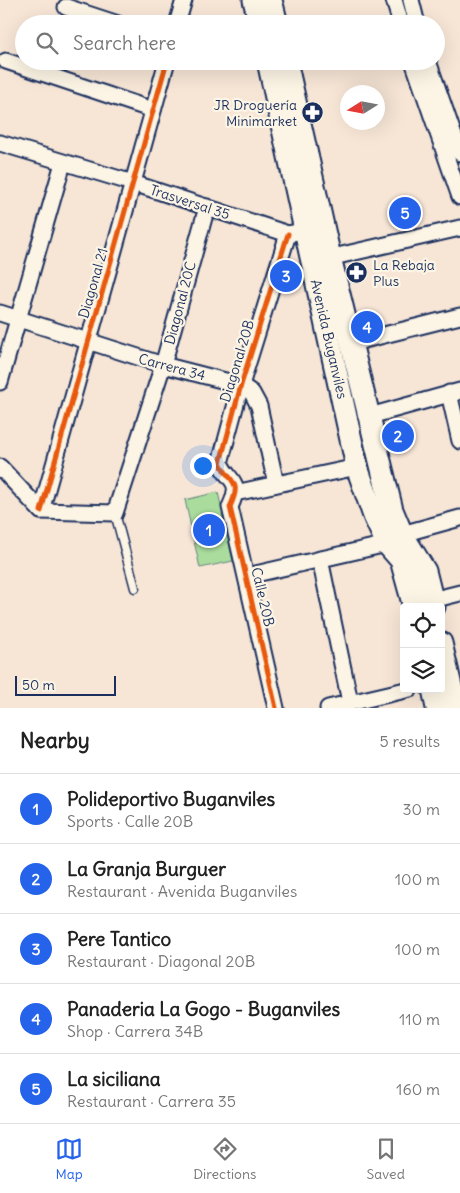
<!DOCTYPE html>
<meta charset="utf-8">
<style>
:root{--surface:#fff;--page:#f2f2f2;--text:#222;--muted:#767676;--line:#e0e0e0;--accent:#2563eb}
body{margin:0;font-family:Delius,sans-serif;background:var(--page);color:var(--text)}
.controls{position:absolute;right:15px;bottom:15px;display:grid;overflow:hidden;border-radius:5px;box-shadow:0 5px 20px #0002}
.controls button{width:45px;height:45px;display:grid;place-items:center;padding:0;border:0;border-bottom:1px solid var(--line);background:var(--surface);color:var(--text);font:25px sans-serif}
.compass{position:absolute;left:340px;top:85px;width:45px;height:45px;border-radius:50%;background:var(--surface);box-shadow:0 5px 20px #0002;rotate:259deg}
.scale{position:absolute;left:15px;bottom:12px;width:101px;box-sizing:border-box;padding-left:5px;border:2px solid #1b2f5e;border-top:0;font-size:14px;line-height:18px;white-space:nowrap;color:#1b2f5e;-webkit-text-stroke:4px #fcf5e5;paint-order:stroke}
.you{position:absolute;left:202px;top:465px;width:18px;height:18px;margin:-12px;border:4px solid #fff;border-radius:50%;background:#1a73e8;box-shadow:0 0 0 8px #1a73e833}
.badge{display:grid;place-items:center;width:32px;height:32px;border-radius:50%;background:var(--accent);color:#fff;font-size:16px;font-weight:700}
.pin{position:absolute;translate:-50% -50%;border:2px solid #fff;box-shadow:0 1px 5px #0006}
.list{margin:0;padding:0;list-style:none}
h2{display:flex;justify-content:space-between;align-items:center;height:65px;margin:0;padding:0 20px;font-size:21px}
h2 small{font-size:16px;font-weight:400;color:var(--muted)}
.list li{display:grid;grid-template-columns:32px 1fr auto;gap:15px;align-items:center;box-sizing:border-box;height:70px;padding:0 20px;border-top:1px solid var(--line)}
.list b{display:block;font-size:19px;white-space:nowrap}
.list p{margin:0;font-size:16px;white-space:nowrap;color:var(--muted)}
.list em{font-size:16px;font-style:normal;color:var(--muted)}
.icon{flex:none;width:28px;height:28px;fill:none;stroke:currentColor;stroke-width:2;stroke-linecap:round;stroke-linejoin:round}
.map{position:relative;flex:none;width:460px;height:708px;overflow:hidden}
.search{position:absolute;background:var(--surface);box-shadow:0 5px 20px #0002;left:15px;right:15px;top:15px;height:55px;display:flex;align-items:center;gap:12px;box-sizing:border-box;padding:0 18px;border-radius:28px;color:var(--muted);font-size:19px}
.sheet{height:415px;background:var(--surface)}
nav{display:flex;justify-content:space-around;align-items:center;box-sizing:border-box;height:70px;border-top:1px solid var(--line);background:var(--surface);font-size:14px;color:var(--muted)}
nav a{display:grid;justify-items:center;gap:2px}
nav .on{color:var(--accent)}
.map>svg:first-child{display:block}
.park{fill:#aadc9d;stroke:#62867e}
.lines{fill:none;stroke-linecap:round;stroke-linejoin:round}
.lane-casing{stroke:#1b2f5e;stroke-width:11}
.street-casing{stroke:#1b2f5e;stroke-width:19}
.secondary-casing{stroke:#1b2f5e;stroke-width:25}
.lane{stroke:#fcf5e5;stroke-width:8}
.street{stroke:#fcf5e5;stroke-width:15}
.secondary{stroke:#fcf5e5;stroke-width:21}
.cycleway-casing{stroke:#fcf5e5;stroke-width:8}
.cycleway{stroke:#e8590c;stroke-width:5}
.labels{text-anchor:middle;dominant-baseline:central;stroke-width:4.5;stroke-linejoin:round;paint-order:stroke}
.poi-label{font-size:14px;fill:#1b2f5e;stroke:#fcf5e5;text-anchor:end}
.street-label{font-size:14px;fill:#1b2f5e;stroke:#fcf5e5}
</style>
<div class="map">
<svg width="460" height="708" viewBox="0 0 460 708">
<rect width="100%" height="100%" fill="#f7e6d6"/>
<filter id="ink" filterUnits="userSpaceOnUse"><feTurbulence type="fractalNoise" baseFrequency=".02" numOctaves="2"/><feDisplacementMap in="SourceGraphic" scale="10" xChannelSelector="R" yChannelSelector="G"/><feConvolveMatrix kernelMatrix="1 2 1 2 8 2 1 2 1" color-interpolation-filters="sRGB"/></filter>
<g filter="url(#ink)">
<!-- park -->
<path class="park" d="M218,492l15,69 -33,7 -15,-68z"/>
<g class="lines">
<defs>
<path id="lane" d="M115,513l20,75"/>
<g id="street">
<path d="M394,0l7,24"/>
<path d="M411,0l6,24"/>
<path d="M66,7l52,17"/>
<path d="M177,24l7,-24"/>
<path d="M6,61l147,49"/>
<path d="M413,61l47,136"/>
<path d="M428,61l32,92"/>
<path d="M0,143l133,40 155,51 9,-2"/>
<path d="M320,260l140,-32"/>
<path d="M0,313l163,52 78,20 11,8 7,13 17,78"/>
<path d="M352,343l108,-27"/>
<path d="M0,382l63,-219"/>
<path d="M449,393l11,48"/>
<path d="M370,416l90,-25"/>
<path d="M0,467l41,44 74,2 48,-148 44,-158"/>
<path d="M235,493l122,-26"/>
<path d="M41,511l126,-450"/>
<path d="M320,559l30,143"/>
<path d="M247,576l140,-32 15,-10 58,-16"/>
<path d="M432,600l28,-7"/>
<path d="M276,708l-46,-201c13,-28 -1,-24 -10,-44l21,-78 47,-151"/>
<path d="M328,708l82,-19"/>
</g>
<g id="secondary">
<path d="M254,0l6,24"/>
<path d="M271,0l6,24"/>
<path d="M268,61l89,406 17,49 13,28 14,16 13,47"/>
<path d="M286,61l44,196 62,253 10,24 23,37 9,36"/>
<path d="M441,643l15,65"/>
<path d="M433,689l4,19"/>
</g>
</defs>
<!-- lane casing -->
<use href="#lane" class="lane-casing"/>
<!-- street casing -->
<use href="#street" class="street-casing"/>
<!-- secondary casing -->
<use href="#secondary" class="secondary-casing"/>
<!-- lane -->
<use href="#lane" class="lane"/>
<!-- street -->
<use href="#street" class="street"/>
<!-- secondary -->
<use href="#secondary" class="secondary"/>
<defs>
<g id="cycleway">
<path d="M41,511l126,-450"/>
<path d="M276,708l-46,-201c13,-28 -1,-24 -10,-44l21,-78 47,-151"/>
</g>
</defs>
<!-- cycleway casing -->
<use href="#cycleway" class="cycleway-casing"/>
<!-- cycleway -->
<use href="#cycleway" class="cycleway"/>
</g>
</g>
<!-- icons -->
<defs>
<symbol id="pharmacy-disc" viewBox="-11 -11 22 22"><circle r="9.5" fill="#1b2f5e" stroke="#fcf5e5"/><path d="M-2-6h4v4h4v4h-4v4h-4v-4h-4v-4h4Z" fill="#fff"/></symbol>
</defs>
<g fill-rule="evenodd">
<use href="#pharmacy-disc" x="300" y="100" width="25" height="25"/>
<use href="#pharmacy-disc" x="344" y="260" width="25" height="25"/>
</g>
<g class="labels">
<!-- poi labels -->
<g class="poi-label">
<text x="297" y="105">JR Droguería<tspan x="297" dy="16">Minimarket</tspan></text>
<text x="373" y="265" text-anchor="start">La Rebaja<tspan x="373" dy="16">Plus</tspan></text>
</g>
<!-- street labels -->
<g class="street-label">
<text transform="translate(190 202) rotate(18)">Trasversal 35</text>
<text transform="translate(93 283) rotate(-74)">Diagonal 21</text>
<text transform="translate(180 303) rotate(-75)">Diagonal 20C</text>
<text transform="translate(329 339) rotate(77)">Avenida Buganviles</text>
<text transform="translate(237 361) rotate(-73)">Diagonal 20B</text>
<text transform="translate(172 367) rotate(15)">Carrera 34</text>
<text transform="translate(263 597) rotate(77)">Calle 20B</text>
</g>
</g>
</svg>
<div class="controls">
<button><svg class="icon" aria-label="locate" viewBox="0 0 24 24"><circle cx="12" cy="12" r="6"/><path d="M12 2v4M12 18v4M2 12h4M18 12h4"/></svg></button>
<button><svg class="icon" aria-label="layers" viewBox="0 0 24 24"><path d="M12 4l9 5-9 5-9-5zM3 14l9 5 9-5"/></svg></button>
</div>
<svg class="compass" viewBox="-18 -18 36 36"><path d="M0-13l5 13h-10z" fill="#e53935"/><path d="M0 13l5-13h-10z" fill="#767676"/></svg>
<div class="scale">50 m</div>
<div class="you"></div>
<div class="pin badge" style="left:209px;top:530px">1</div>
<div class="pin badge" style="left:398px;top:436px">2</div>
<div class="pin badge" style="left:286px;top:276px">3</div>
<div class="pin badge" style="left:367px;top:327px">4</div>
<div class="pin badge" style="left:405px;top:213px">5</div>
<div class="search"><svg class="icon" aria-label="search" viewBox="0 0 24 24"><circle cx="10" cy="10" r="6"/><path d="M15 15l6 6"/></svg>Search here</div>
</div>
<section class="sheet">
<h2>Nearby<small>5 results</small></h2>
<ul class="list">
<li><span class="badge">1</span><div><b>Polideportivo Buganviles</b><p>Sports · Calle 20B</p></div><em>30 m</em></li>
<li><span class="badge">2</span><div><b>La Granja Burguer</b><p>Restaurant · Avenida Buganviles</p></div><em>100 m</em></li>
<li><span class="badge">3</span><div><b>Pere Tantico</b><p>Restaurant · Diagonal 20B</p></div><em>100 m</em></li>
<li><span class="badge">4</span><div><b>Panaderia La Gogo - Buganviles</b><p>Shop · Carrera 34B</p></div><em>110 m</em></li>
<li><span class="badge">5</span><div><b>La siciliana</b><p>Restaurant · Carrera 35</p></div><em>160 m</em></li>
</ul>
</section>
<nav>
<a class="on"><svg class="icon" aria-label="map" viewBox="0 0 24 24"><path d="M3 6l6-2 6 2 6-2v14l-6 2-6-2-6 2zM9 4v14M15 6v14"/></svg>Map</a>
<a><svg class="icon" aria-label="directions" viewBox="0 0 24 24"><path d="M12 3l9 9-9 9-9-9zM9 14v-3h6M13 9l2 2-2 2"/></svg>Directions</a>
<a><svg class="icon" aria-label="saved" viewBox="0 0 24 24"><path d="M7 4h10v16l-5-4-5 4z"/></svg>Saved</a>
</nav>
